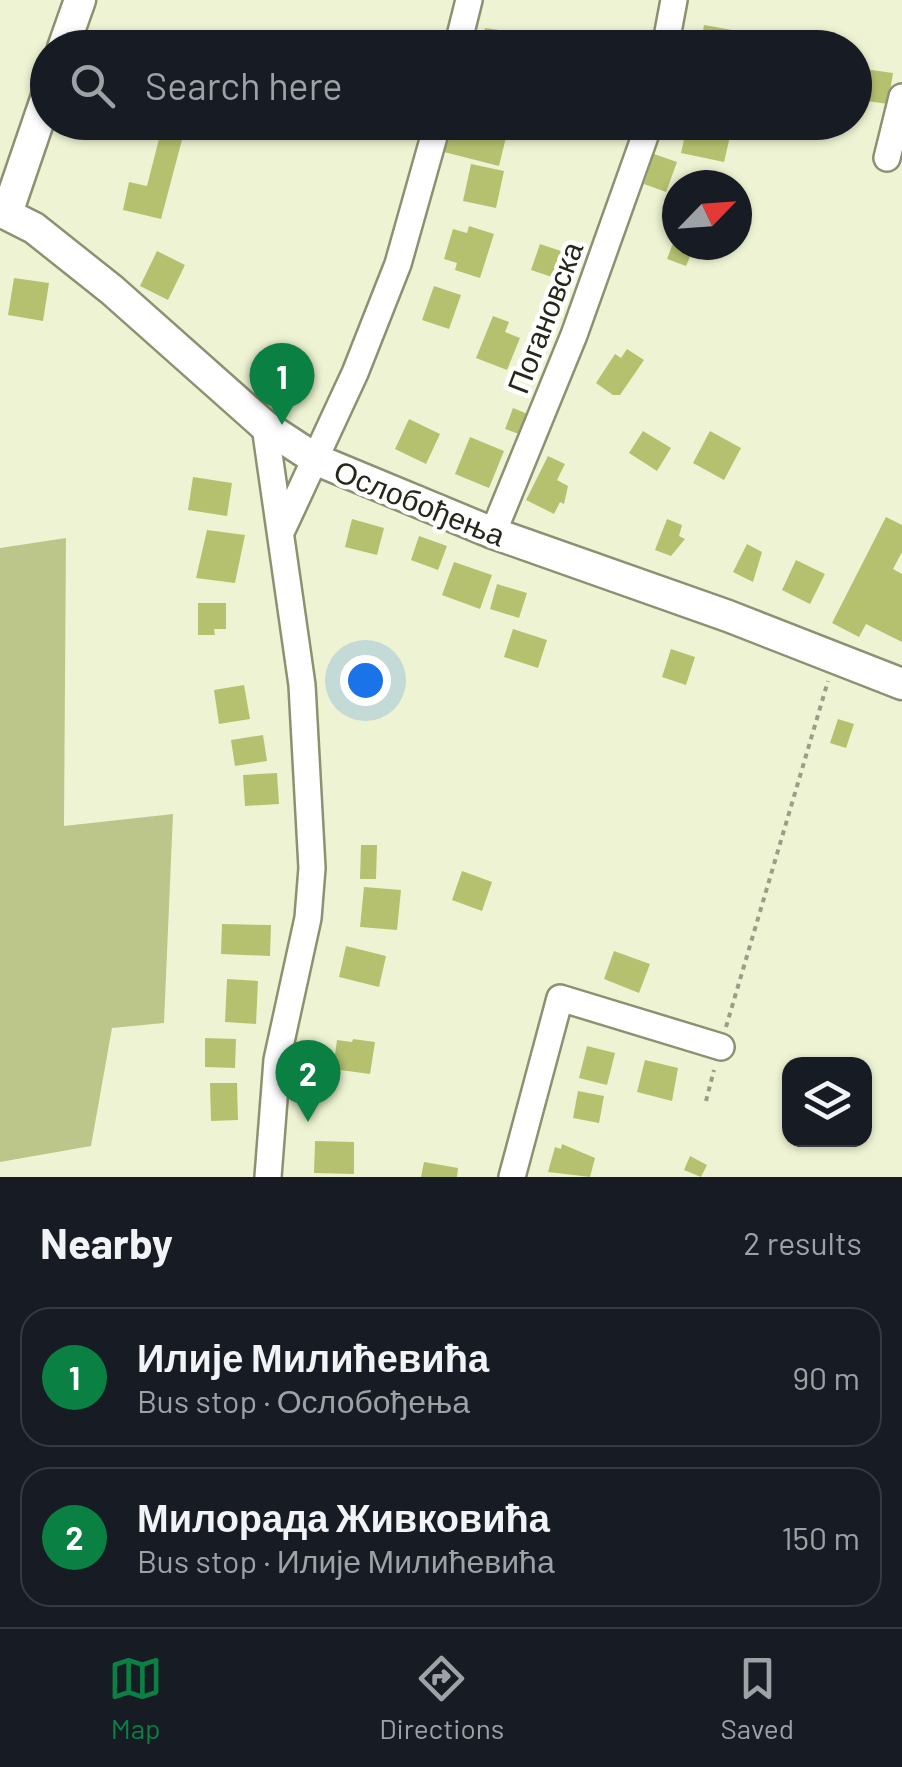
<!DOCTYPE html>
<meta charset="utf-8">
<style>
:root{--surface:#171b24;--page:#242831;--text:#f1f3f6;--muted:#9ea1a6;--line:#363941;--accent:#0b8043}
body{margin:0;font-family:Barlow,sans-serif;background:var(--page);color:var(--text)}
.controls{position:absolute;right:30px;bottom:30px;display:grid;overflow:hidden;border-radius:20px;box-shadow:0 2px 8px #0004}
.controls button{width:90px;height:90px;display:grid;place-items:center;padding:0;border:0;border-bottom:2px solid var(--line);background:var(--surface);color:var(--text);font:50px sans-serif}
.compass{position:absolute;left:662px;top:170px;width:90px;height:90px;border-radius:50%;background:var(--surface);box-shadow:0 2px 8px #0004;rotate:65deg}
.you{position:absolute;left:365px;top:680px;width:35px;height:35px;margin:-25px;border:8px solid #fff;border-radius:50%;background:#1a73e8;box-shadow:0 0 0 15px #1a73e833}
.badge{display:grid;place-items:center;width:65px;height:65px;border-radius:50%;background:var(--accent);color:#fff;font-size:32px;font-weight:700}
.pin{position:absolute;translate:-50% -82px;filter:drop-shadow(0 2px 5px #0008)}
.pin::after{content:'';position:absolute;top:52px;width:35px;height:30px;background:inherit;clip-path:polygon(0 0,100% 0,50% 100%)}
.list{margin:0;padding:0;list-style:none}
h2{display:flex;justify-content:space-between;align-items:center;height:130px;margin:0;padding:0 40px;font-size:42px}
h2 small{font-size:32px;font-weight:400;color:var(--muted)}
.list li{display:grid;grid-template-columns:65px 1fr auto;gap:30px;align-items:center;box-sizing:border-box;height:140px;margin:0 20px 20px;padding:0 20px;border:2px solid var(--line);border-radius:30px}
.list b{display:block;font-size:38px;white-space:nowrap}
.list p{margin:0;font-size:32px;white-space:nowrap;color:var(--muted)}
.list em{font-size:32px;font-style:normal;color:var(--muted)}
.icon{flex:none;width:55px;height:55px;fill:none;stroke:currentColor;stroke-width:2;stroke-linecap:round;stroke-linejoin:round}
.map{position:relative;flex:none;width:902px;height:1177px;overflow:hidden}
.search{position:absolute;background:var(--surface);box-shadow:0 2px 8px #0004;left:30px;right:30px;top:30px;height:110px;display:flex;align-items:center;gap:25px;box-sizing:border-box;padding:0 35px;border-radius:55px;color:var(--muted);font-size:38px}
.sheet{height:450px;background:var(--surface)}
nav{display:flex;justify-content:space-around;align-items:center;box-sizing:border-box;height:140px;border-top:2px solid var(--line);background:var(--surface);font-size:28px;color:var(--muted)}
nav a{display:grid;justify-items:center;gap:5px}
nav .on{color:var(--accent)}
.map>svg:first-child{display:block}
.green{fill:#bdc68a}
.building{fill:#b6c170}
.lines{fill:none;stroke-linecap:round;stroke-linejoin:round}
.minor-casing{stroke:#8c9172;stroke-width:30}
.tertiary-casing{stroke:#8c9172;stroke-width:35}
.path{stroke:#9a9e86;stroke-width:4;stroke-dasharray:5 5;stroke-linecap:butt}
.minor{stroke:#fff;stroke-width:25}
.tertiary{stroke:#fff;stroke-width:30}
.labels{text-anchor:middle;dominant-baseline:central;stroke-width:9;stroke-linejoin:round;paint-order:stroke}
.street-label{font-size:30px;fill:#26271b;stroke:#fff}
</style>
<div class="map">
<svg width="902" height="1177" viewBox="0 0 902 1177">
<rect width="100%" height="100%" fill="#eef4d3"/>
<!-- green -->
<path class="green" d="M66,538l-2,288 109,-12 -9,209 -52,5 -21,118 -91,16v-614z"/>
<!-- building -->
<g class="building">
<path d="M704,25l45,8 -3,15h-46z"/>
<path d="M485,28l36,5 -2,15h-37z"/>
<path d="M857,68l36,5 -5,31 -34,-5z"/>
<path d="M604,122h32l-3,19 -31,-5z"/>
<path d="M688,122l44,6 -8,34 -43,-9z"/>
<path d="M470,124l37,9 -8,33 -55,-14 5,-24 19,5z"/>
<path d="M161,131l22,5 -22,83 -38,-9 6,-28 18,4z"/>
<path d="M654,154l23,8 -11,30 -22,-8z"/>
<path d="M471,164l33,7 -8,37 -33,-7z"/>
<path d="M469,226l25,8 -14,44 -25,-8 2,-7 -13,-4 9,-30 14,4z"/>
<path d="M677,233v12h18l-9,21 -19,-7z"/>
<path d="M540,244l30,10 -9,26 -30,-10z"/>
<path d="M157,251l28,14 -17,35 -28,-14z"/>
<path d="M14,278l35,5 -6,38 -35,-6z"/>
<path d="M434,286l27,9 -12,34 -27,-9z"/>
<path d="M493,316l16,6 -4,10 15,6 -13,32 -31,-12z"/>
<path d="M627,349l17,11 -24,35h-7l-17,-12 19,-29 6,4z"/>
<path d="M513,408l22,9 -8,20 -22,-8z"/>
<path d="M409,419l31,15 -14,30 -31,-15z"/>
<path d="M643,431l28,17 -14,23 -28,-18z"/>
<path d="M710,431l31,17 -17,32 -31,-17z"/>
<path d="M470,437l34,14 -15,37 -34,-14z"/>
<path d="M548,456l17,8 -8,16 11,6 -4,18 -4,-2 -6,12 -28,-14z"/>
<path d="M193,477l39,6 -5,33 -39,-6z"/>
<path d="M886,517l16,8v27l-9,17 9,5v68l-36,-18 -7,13 -27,-14z"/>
<path d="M352,519l32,9 -7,27 -32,-8z"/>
<path d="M667,519l15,6 -3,11 6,3 -14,17 -16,-6z"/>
<path d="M207,530l38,5 -10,48 -39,-5z"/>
<path d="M419,536l28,10 -9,24 -27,-10z"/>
<path d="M747,544l15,8 -9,30 -20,-10z"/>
<path d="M796,560l29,14 -15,30 -28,-14z"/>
<path d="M454,562l38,13 -12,34 -38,-14z"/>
<path d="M497,584l30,9 -8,25 -29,-9z"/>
<path d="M198,603h28v26h-12l1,6h-17z"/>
<path d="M513,629l34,11 -9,28 -34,-11z"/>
<path d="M671,649l24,8 -9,28 -24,-8z"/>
<path d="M244,685l6,34 -31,5 -5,-34z"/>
<path d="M838,719l16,5 -8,24 -16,-5z"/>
<path d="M263,735l4,26 -32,5 -4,-26z"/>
<path d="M277,773l2,31 -34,2 -2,-31z"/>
<path d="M361,845h16l-1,34h-16z"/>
<path d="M462,871l30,11 -10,29 -30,-11z"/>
<path d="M364,887l37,3 -4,40 -37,-3z"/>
<path d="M222,924l49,1 -1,31 -49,-2z"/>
<path d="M346,946l40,10 -7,31 -40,-10z"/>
<path d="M614,951l36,13 -11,29 -35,-14z"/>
<path d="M227,979l31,2 -2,43 -31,-2z"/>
<path d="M205,1038l31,1 -1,29 -30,-1z"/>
<path d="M353,1039l22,3 -5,32 -37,-5 4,-29 15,2z"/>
<path d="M587,1046l28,7 -8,32 -28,-7z"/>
<path d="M645,1060l33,8 -6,33 -35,-9z"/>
<path d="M210,1083h27l1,37 -27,1z"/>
<path d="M578,1091l26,5 -5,27 -26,-5z"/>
<path d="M315,1141l39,1v32l-40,-1z"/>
<path d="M562,1144l33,14 -5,19 -42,-5 7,-25 6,2z"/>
<path d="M690,1156l17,9 -6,12 -17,-7z"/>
<path d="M424,1162l34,6 -1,9h-36z"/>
</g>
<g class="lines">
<defs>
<g id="minor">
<path d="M457,48l12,-48"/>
<path d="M665,48l9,-48"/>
<path d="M887,158l15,-61"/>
<path d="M265,426l37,259 10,183 -4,50 -31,142 -9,117"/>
<path d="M283,528l72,-155 43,-109 40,-142"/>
<path d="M493,533l81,-198 76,-213"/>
<path d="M512,1177l48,-179 161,49"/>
</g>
<g id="tertiary">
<path d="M63,48l17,-48"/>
<path d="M0,211l34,17 78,62 153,136 52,34 176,73 235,83 174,68"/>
<path d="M7,213l41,-120"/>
</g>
</defs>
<!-- minor casing -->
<use href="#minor" class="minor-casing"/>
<!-- tertiary casing -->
<use href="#tertiary" class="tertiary-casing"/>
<!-- path -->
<g class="path">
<path d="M726,1027l102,-346"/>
<path d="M706,1101l8,-31"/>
</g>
<!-- minor -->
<use href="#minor" class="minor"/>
<!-- tertiary -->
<use href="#tertiary" class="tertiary"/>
</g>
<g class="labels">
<!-- street labels -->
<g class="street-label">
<text transform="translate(544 317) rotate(-69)">Погановска</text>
<text transform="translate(420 502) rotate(22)">Ослобођења</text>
</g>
</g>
</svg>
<div class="controls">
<button><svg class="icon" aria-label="layers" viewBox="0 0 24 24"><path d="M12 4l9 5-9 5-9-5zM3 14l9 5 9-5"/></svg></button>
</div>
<svg class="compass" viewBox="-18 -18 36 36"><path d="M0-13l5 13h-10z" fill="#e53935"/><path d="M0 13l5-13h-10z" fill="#9ea1a6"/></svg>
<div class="you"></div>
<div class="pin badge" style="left:282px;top:425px">1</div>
<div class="pin badge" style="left:308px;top:1122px">2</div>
<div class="search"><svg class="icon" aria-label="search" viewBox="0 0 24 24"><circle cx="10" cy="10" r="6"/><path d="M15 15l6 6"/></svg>Search here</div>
</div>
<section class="sheet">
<h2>Nearby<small>2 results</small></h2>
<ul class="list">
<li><span class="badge">1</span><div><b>Илије Милићевића</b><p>Bus stop · Ослобођења</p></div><em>90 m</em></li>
<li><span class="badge">2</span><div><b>Милорада Живковића</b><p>Bus stop · Илије Милићевића</p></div><em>150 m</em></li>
</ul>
</section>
<nav>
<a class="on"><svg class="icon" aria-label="map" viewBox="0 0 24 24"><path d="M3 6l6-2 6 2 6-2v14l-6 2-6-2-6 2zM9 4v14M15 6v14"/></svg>Map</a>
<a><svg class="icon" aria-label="directions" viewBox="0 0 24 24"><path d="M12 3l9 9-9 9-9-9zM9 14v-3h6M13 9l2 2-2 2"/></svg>Directions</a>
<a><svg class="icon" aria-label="saved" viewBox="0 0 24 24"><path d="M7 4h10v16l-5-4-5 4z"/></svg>Saved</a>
</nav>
